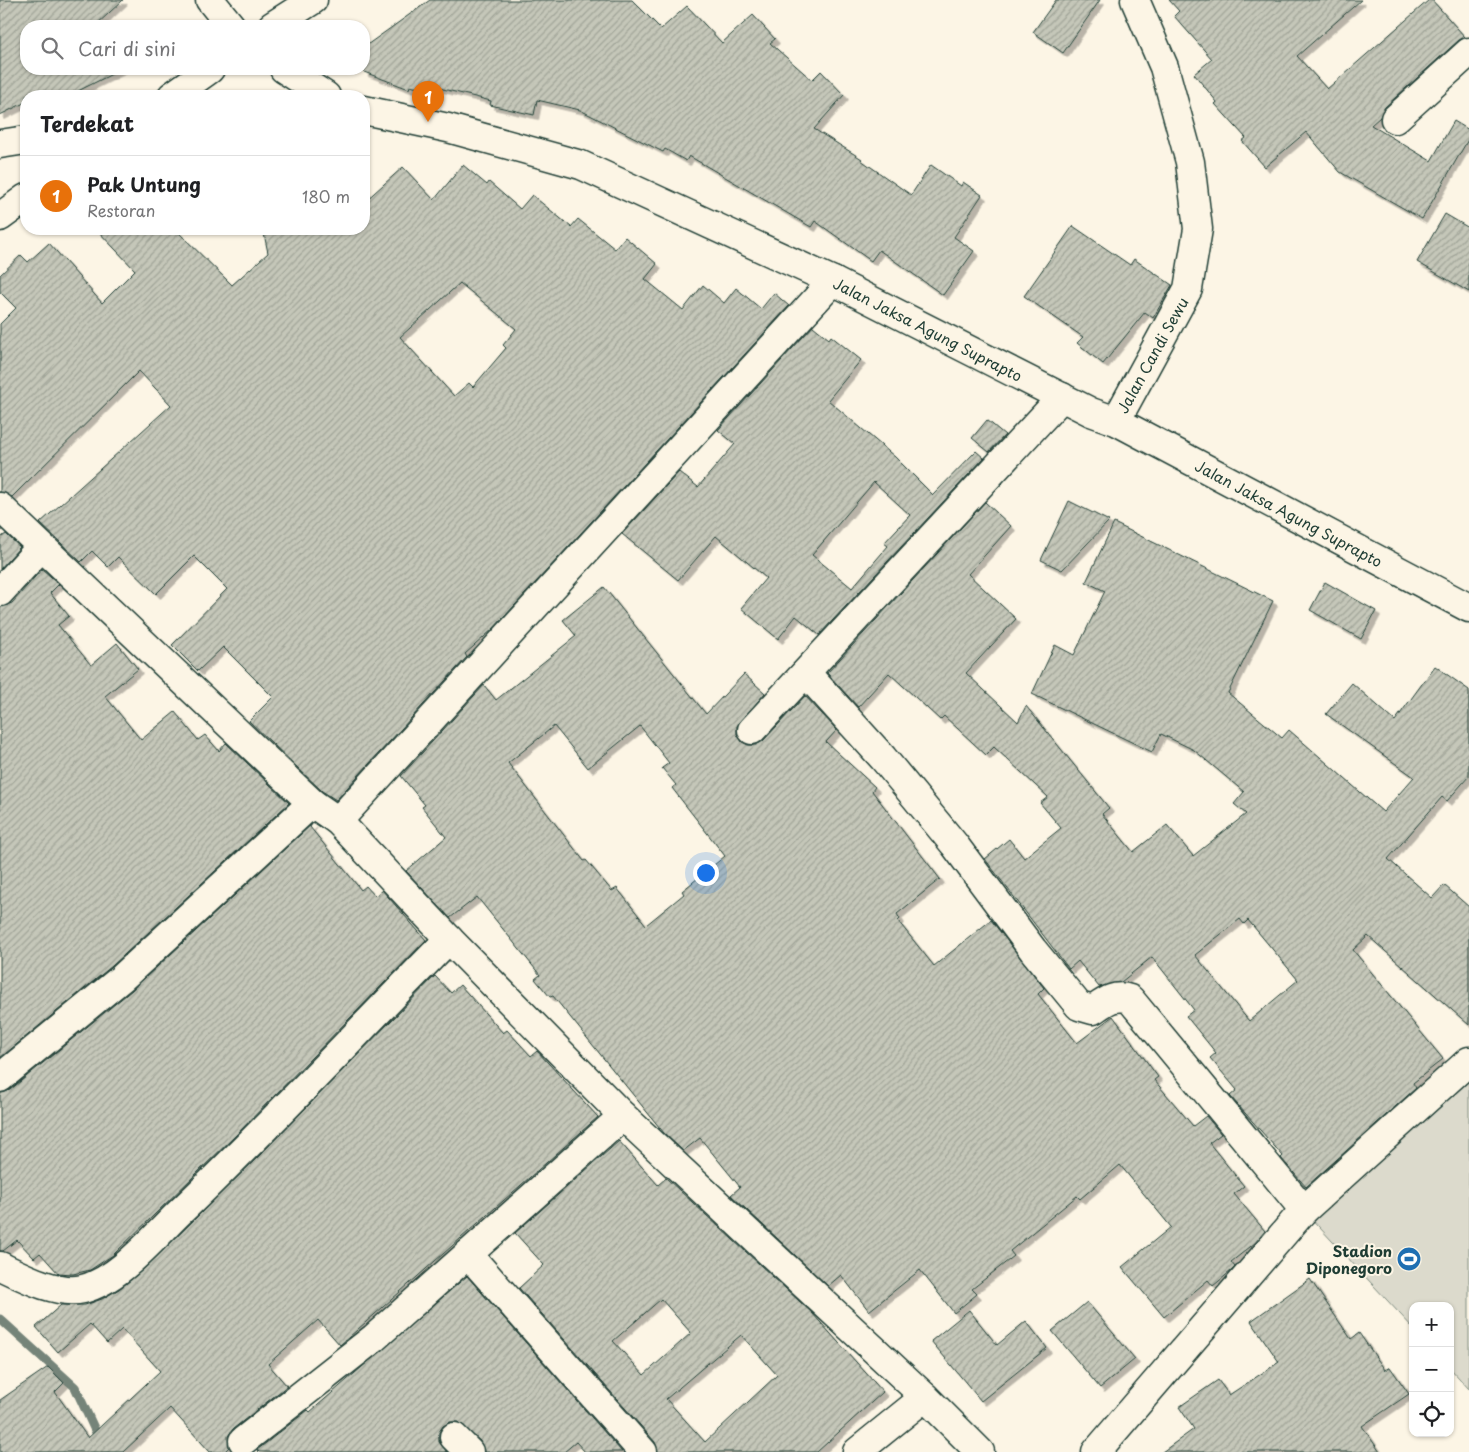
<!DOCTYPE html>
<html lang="id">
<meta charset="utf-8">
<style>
:root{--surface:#fff;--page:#f2f2f2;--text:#202124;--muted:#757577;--line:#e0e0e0;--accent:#1a73e8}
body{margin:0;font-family:"Playpen Sans",sans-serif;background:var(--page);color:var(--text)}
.controls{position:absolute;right:15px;bottom:15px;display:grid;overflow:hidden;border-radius:10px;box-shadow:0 1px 4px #0004}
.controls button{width:45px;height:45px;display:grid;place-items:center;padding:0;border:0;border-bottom:1px solid var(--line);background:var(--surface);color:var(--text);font:25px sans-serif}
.you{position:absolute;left:705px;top:872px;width:18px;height:18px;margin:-12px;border:4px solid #fff;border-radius:50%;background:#1a73e8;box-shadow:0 0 0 8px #1a73e833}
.badge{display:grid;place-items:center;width:32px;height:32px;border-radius:50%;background:var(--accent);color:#fff;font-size:16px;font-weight:700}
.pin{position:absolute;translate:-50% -41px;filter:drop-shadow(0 1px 2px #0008)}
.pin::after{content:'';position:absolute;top:26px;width:18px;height:15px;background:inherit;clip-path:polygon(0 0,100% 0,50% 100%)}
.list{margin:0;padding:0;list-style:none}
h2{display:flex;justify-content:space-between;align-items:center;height:65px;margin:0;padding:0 20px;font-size:21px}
h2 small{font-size:16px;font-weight:400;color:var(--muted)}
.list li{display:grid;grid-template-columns:32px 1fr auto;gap:15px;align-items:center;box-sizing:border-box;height:80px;padding:0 20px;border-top:1px solid var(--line)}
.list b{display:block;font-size:19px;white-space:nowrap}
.list p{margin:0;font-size:16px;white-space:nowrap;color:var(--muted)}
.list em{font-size:16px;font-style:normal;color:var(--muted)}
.icon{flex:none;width:28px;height:28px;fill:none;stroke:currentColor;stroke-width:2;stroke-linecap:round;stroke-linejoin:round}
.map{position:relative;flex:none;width:1469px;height:1452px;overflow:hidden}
.search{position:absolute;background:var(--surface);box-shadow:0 1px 4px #0004;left:20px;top:20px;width:350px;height:55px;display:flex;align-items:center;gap:12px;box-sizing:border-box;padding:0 18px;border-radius:20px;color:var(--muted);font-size:19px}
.panel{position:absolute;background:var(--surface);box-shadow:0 1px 4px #0004;left:20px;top:90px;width:350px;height:145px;border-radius:20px}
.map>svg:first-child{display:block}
.park{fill:#dcdacc;stroke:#7e8c80}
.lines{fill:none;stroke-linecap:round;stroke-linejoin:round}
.stream{stroke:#758479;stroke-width:9}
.building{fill:url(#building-hatch);stroke:#1f3d34;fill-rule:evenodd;filter:url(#shadow)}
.minor-casing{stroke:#1f3d34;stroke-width:31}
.major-casing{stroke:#1f3d34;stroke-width:31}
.minor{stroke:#fcf5e5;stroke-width:28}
.major{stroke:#fcf5e5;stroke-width:28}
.labels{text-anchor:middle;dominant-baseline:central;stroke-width:4;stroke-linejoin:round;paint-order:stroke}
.street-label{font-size:15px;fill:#1f3d34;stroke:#fcf5e5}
.poi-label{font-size:15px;font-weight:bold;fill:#1f3d34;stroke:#fcf5e5;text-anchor:end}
</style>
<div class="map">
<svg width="1469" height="1452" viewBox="0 0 1469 1452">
<defs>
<pattern id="building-hatch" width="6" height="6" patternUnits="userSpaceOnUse" patternTransform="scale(1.25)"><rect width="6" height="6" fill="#c5c7b9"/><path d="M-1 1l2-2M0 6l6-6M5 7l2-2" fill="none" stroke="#9fa397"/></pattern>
<filter id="shadow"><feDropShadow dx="4.5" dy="4.5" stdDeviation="0" flood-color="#0004"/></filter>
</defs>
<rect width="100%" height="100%" fill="#fcf5e5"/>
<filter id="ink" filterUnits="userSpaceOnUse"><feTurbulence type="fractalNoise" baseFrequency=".02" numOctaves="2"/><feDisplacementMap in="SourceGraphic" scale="10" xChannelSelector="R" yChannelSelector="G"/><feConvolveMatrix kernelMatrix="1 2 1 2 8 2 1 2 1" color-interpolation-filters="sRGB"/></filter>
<g filter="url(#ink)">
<!-- park -->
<path class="park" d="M1469,1077v312l-19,-21v-62h-37v22l-107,-115z"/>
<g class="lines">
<!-- stream -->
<path class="stream" d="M0,1319l75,68 30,65"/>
</g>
<!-- building -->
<g class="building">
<path d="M0,0h123l-28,26h-69v43h96l-54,27h-42v6l-26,13z"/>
<path d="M430,0h202l29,29 26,-23 35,37 31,-28 22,24 -5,4 42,37 9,-9 23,24 -30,34 48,30 -1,1 50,35 20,-30 30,21 2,-4 19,13 -28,42 20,14 -31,44 -64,-45 -8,11 -56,-40 -4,6 -122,-71 -3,5 -21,-12 -2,3 -83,-42 -43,-10 -3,15 -44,-10 1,-4 -60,-15 -1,5 -20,-5 -1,3 -45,-17v-25z"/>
<path d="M1056,0h44l-37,53 -30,-21z"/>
<path d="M1169,0h192l-64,56 30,33 102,-89h3l33,37 -6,3 -74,67 -5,10 -9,8 60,36 23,-40 15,9v8l-47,81 -82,-47 -34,-40 -41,35 -23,-26 4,-3 -31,-34 2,-2 -23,-28 18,-15 -38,-43 5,-5z"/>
<path d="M463,165l24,20 2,-3 31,27 12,-14 39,32 7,-8 37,30 10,-12 32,27 -12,15 38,31 20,-25 21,18 12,-15 25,21 13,-16 15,13 -296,323 -28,25 2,3 -131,143 -14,-9 -73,-70 24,-24 -50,-50 -25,24 -26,-26 55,-56 -33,-33 -38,38 -38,-37 -10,10 -16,-16 -11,11 -41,-39 131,-118 -32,-34 -127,126 -12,-5v-168l16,-16 -16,-16v-17l21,-20 7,7 21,-19 53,60 33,-33 -39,-41h79l57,56 36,-32 -5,-24h101v-27l39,-35 31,33zM460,283l56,46 -13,16 3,3 -33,39 -4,-4 -15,13 -54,-59z"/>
<path d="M1445,214l24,14v64l-52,-30z"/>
<path d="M1073,226l57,39 4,-6 38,26 -19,33 -8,-6 -42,52 -26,-21 6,-6 -59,-41z"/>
<path d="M813,326l16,13 2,-3 30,24 -33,40 67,57 38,38 43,-44 8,7 -165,177 -23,-19 -18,23 -37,-31 25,-30 -50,-42 -38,44 -56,-46 57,-62 19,15 37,-43 -17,-14zM874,482l36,33 -26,28 4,3 -36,42 -40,-33z"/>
<path d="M987,420l18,15 -16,17 -17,-14z"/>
<path d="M1069,501l40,20 -47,49 -21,-10z"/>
<path d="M985,502l26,24 -43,48 48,45 -50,54 52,49 8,-16 83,102 -7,6 31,38 34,-27 26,31 53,-42 -12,-10 10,-12 -50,-42 -33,-16 -9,18 -120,-58 23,-49 19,10 31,-64 -19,-9 28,-59 159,78 -45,92 54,45 7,-8 94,82 31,-35 -88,-63 26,-31 43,38 40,-55 34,24v86l-22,25 -5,-4 -54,62 44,39 12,-13 25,22v118l-101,-89 -15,14 90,109 -30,24 3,5 -110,99 -25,-29 2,-2 -53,-60 7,-6 -27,-32 6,-5 -30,-37 8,-6 -42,-53 -31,25 -22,5 -21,-26 -9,8 -84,-110 24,-20 15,19 37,-30 -21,-25 8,-6 -54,-50 -8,8 -42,-39 -4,4 -51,-47 -31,34 -31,-34zM1240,919l4,5 4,-4 50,60 -49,41 -54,-66z"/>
<path d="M6,534l14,13 -20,22v-31z"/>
<path d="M42,569l17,15 -9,9 19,23 -11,9 33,40 26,-22 21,26 -33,27 36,44 34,-28 23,28 7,-5 14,16 7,-8 63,60 -177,163 -112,92v-451l12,-4z"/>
<path d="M1325,582l51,29 -15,28 -51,-29z"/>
<path d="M604,587l102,127 38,-40 21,19 -28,33v8l5,8 6,3h8l7,-4 42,-45 32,34 -11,12 49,45 -3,4 68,88 -43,35 3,5 -2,2 36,45 57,-46 53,68 -6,6 39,49 36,-27 45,61 -4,3 39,46 13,-10 15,18 -12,9 35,43 -10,8 31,37 -10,12 -24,19 4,5 -4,4 -18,15 -5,-6 -44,37 -42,-50 49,-40 -51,-62 -40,34 -3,-3 -67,55 4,5 -42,33 5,5 -23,19 -34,-43 -51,41 -28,-36 -13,11 -97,-91 9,-8 -40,-49 -17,13 -19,-18 -111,-137 -3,1 -15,-18 5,-4 -63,-78 -27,21 -44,-47 40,-34 -24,-30 3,-2 -24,-29 83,-91 12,15 80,-64 -13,-16zM554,726l34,42 52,-42 29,37 -7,5 14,17 -4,3 53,68 -43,35 2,3 -38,31 -29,-37 -5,3 -26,-31 -2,1 -76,-98z"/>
<path d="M313,823l-3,4 51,63 5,-4 9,10 7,-6 44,50 -189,194 -124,121 -23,15 -17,4 -15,-1 -18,-20 -6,5 -17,-18 -14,11h-3v-158l10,-3 122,-100z"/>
<path d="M435,976l16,17 9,-8 43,48 4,-3 24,26 6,-5 61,66 -258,228 -22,-25 -50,44 19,22 -54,43 -5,7 1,11 -5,5h-14l-40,-44 -47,44h-123v-52l48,-33 16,16 -9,9 33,46 72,-67 -38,-42 -15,14 -17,-19 -32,28 -22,-25 25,-22h24l17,-6 17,-10 26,-21 114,-112z"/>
<path d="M619,1141l39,44 8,-7 146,135 71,79 -66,60h-159l-3,-10 -136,-154 25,-23 -29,-32zM661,1299l30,34 -47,42 -31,-34zM741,1335l36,40 -72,67 -39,-43z"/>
<path d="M467,1276l155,176h-37l-9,-10 -12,10h-80l-4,-11 -22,-19h-8l-7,4 -4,6v10l8,10h-188l-2,-2 51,-40 2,2z"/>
<path d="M1310,1279l41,60 8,-6 26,37 5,-3 19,27 -47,32 18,26h-218l32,-23 -15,-22 39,-27 11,15 50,-33 -28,-41z"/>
<path d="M1087,1302l48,57 -35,29 -48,-57z"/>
<path d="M969,1310l28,35 29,-24 21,27 -66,53 -50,-60z"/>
</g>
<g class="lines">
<defs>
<g id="minor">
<path d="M1395,119l74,-67"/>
<path d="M1116,421l72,-132 10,-60 -8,-67 -26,-95 -29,-67"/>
<path d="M0,507l312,296 26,18 111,118 174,177 302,281 -68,55"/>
<path d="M0,592l41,-45"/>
<path d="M806,673l77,85 71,86 79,106 46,56 14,4c13,-9 21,-16 37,-11l174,211"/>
<path d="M752,730l310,-333"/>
<path d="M338,821l495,-540"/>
<path d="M0,1078l122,-100 190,-175"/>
<path d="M468,1254l175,198"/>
<path d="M0,1266c23,11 57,29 83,23 36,-9 71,-52 97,-77 92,-88 179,-182 269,-273"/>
<path d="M925,1397l55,55"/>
<path d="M454,1437l15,15"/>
<path d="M243,1441l131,-103 249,-222"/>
<path d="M1096,1452l208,-242 165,-149"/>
</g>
<g id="major">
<path d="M210,0l21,26"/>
<path d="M272,26l41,-26"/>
<path d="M284,69l42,27"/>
<path d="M172,96l38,-27"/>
<path d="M364,110l84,18 133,37 252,116 258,131 25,9 353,187"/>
<path d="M0,144l26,-4"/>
<path d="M0,217l26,-19"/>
</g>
</defs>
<!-- minor casing -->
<use href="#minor" class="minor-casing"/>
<!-- major casing -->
<use href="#major" class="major-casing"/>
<!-- minor -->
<use href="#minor" class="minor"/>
<!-- major -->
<use href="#major" class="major"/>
</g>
</g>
<!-- icons -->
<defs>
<symbol id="stadium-disc" viewBox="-11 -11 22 22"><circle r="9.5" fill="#1f6fb2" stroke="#fcf5e5"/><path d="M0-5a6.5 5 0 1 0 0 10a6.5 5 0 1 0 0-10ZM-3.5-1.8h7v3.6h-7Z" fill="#fff"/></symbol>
</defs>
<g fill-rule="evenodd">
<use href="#stadium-disc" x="1395" y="1245" width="28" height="28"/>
</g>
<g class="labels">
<!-- street labels -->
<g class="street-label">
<text transform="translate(928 329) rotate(27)">Jalan Jaksa Agung Suprapto</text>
<text transform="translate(1152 355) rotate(-61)">Jalan Candi Sewu</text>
<text transform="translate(1289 513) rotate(28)">Jalan Jaksa Agung Suprapto</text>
</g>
<!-- poi labels -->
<g class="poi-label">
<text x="1392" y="1250">Stadion<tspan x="1392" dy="17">Diponegoro</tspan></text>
</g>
</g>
</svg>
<div class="controls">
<button>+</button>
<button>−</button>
<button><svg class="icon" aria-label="locate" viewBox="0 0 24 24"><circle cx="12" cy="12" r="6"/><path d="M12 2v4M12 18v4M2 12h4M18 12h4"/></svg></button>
</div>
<div class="you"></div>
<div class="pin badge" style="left:428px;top:122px;background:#e8710a">1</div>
<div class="search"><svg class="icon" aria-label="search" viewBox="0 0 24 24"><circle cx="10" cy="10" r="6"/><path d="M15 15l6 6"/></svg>Cari di sini</div>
<section class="panel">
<h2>Terdekat<small></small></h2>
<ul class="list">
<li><span class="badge" style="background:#e8710a">1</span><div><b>Pak Untung</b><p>Restoran</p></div><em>180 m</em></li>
</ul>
</section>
</div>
